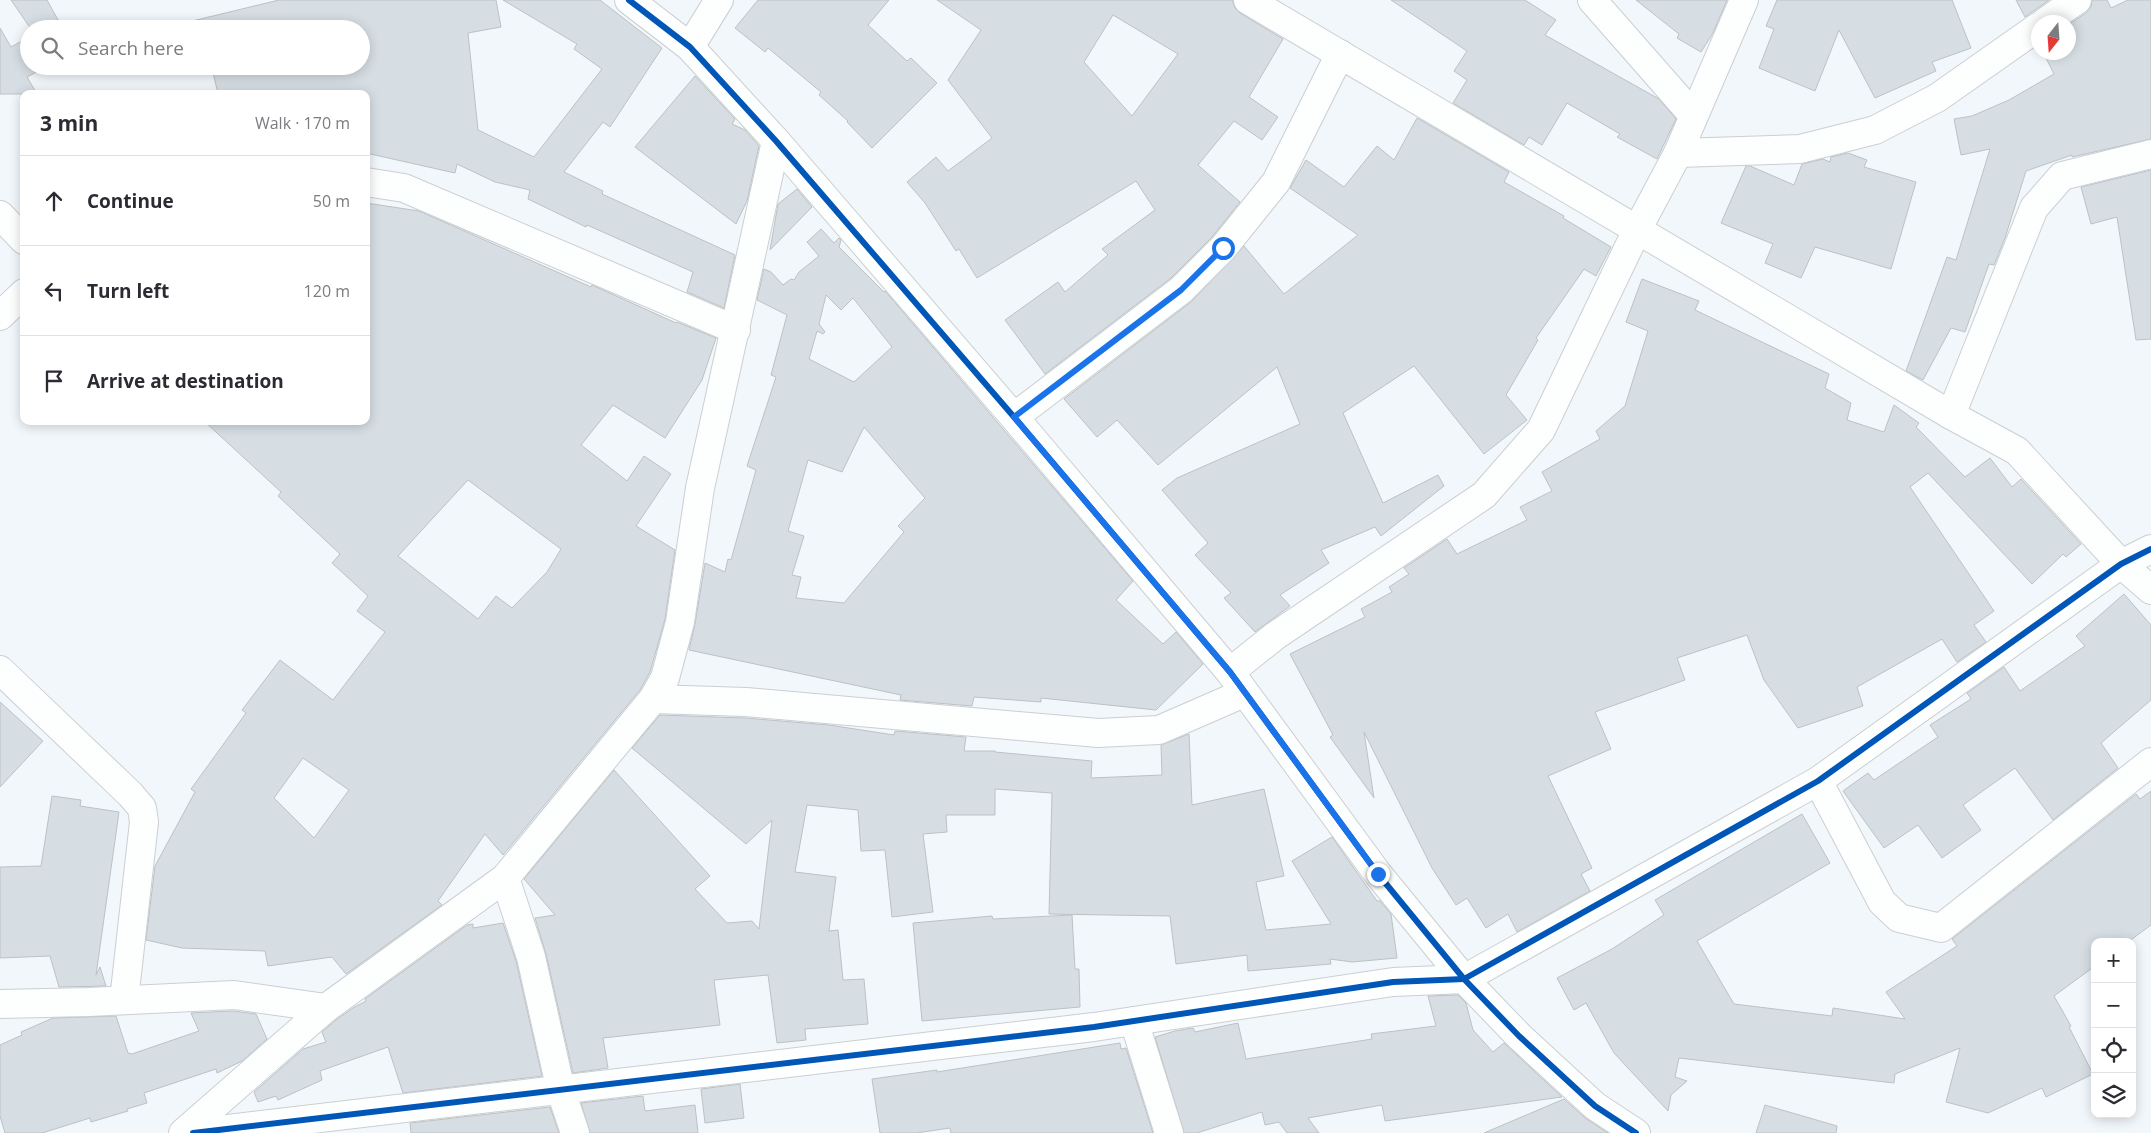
<!DOCTYPE html>
<meta charset="utf-8">
<style>
:root{--surface:#fff;--page:#f2f2f3;--text:#2b2b33;--muted:#7c7c81;--line:#e1e1e2}
body{margin:0;font-family:"Open Sans",sans-serif;background:var(--page);color:var(--text)}
.controls{position:absolute;right:15px;bottom:15px;display:grid;overflow:hidden;border-radius:10px;box-shadow:0 2px 12px #0003}
.controls button{width:45px;height:45px;display:grid;place-items:center;padding:0;border:0;border-bottom:1px solid var(--line);background:var(--surface);color:var(--text);font:25px sans-serif}
.compass{position:absolute;left:2031px;top:15px;width:45px;height:45px;border-radius:50%;background:var(--surface);box-shadow:0 2px 12px #0003;rotate:197deg}
.stop{position:absolute;width:15px;height:15px;margin:-11px;border:4px solid #1a73e8;border-radius:50%;background:#fff}
.stop.end{background:#1a73e8;border-color:#fff;box-shadow:0 1px 5px #0008}
.list{margin:0;padding:0;list-style:none}
h2{display:flex;justify-content:space-between;align-items:center;height:65px;margin:0;padding:0 20px;font-size:21px}
h2 small{font-size:16px;font-weight:400;color:var(--muted)}
.list li{display:grid;grid-template-columns:32px 1fr auto;gap:15px;align-items:center;box-sizing:border-box;height:90px;padding:0 20px;border-top:1px solid var(--line)}
.list b{display:block;font-size:19px;white-space:nowrap}
.list em{font-size:16px;font-style:normal;color:var(--muted)}
.icon{flex:none;width:28px;height:28px;fill:none;stroke:currentColor;stroke-width:2;stroke-linecap:round;stroke-linejoin:round}
.map{position:relative;flex:none;width:2151px;height:1133px;overflow:hidden}
.search{position:absolute;background:var(--surface);box-shadow:0 2px 12px #0003;left:20px;top:20px;width:350px;height:55px;display:flex;align-items:center;gap:12px;box-sizing:border-box;padding:0 18px;border-radius:28px;color:var(--muted);font-size:19px}
.panel{position:absolute;background:var(--surface);box-shadow:0 2px 12px #0003;left:20px;top:90px;width:350px;height:335px;border-radius:10px}
.map>svg:first-child{display:block}
.building{fill:#d6dee4;stroke:#bcc1c4;fill-rule:evenodd}
.lines{fill:none;stroke-linecap:round;stroke-linejoin:round}
.minor-casing{stroke:#cbcfd3;stroke-width:30}
.minor{stroke:#fdfefe;stroke-width:28}
.cycleway-casing{stroke:#fff;stroke-width:9}
.cycleway{stroke:#0057b8;stroke-width:6}
.route{stroke:#1a73e8;stroke-width:6}
</style>
<div class="map">
<svg width="2151" height="1133" viewBox="0 0 2151 1133">
<rect width="100%" height="100%" fill="#f2f7fb"/>
<!-- building -->
<g class="building">
<path d="M11,0h36l16,29h-32z"/>
<path d="M279,0h217l5,27 -33,6 10,97 56,27 68,-88 -28,-20 3,-5 -74,-44h97l62,48 -52,79 -7,-5 -39,50 39,19 -1,3 133,61 -11,53 -37,-16 6,-20 -106,-47 -1,2 -58,-28 2,-9 -35,-8 -38,-18 -2,9 -89,-20v-59h-148l-6,-26 -10,6 -5,-8h164v-37h-177l-4,-5z"/>
<path d="M758,0h131l-21,25 39,36 4,-3 26,25 -65,65 -25,-26 1,-1 -29,-26 2,-3 -53,-44 -3,4 -30,-24z"/>
<path d="M937,0h295l3,8 5,5 43,26 -34,58 29,20 -16,23 -28,-19 -36,44 42,37 -29,36 -40,40 -126,96 -40,-54 53,-38 7,10 43,-37 -6,-6 53,-39 -19,-29 -159,97 -18,-29 -3,2 -31,-48 -18,-21 29,-25 12,14 44,-33 -44,-58 33,-50zM1113,15l65,39 -46,62 -48,-54z"/>
<path d="M1391,0h134l31,20 -11,15 114,64 17,20 -19,40 -40,-22 3,-3 -53,-31 -25,42 -13,-8 -5,8 -71,-42 14,-23 -13,-9 13,-20z"/>
<path d="M1636,0h91l-14,33 -12,19 -24,-14 2,-4z"/>
<path d="M1777,0h175l19,48 -39,14 4,9 -61,27 -36,-68 -24,61 -56,-23 15,-39 -8,-3z"/>
<path d="M2016,0h33l-24,17z"/>
<path d="M2092,0h15l4,8 17,-8h23v139l-79,18v-2l-46,16 -21,67 -11,27 -5,-1 -24,68 -14,-4 -28,52 -17,-9 41,-114 9,3 34,-111 -29,6 -7,-36 18,-3 37,-16 45,-26 -11,-22h25v-27l18,-12 5,-6z"/>
<path d="M0,28l11,19 18,-10v29h19l-21,11 10,17h-37z"/>
<path d="M695,76l40,43 -3,5 13,6 14,16 -12,55 -11,23 -101,-77z"/>
<path d="M1417,118l92,54 -5,10 60,34 -1,2 48,29 -15,29 -12,-7 -48,69 2,2 -32,55 21,25 -43,34 -70,-88 -71,47 40,90 55,-28 6,11 -63,50 -6,-9 -54,23 8,13 -49,32 10,11 -35,26 -31,-34 7,-5 -36,-38 13,-12 -46,-53 15,-12 123,-54 -23,-57 -119,98 -41,-45 -20,17 -33,-38 127,-97 53,-56 40,48 74,-59 -68,-47 16,-28 38,27 33,-41 17,14z"/>
<path d="M1848,153l19,7 -3,7 52,15 -25,87 -76,-22 -14,31 -36,-15 8,-19 -52,-21 25,-57h4l44,19 8,-21 21,-5 7,3 1,-5z"/>
<path d="M2151,170v169l-15,1 -19,-123 -26,7 -10,-37z"/>
<path d="M797,189l15,18 -42,43 8,-46z"/>
<path d="M366,203l53,8 172,76 1,-2 84,38 1,-1 39,16 -14,42 -37,58 -52,-33 -32,40 46,36 17,-25 27,18 -35,52 39,24 -10,69 -15,53 -10,18 -137,165 -18,-21 -47,67 4,4 -96,69 -14,-17 -64,9 -3,-15 -83,-3 -36,-8 9,-74 40,-74 -4,-3 55,-76 -4,-3 38,-50 53,40 52,-68 -28,-21 11,-15 -36,-33 8,-9 -62,-58 3,-4 -77,-71h162zM468,480l93,69 -14,23 -35,36 -16,-12 -18,23 -80,-63zM303,758l46,32 -35,48 -40,-40z"/>
<path d="M821,229l13,14 5,-5 2,2 -2,7 45,45 1,-1 248,290 -17,19 47,44 13,-12 27,32 -47,46 -115,-12v4l-67,-5 -2,9 -72,-6 1,-5 -212,-45 6,-26 10,-61 20,9 3,-13 3,1 25,-90 -9,-4 29,-89 -5,-2 16,-60 -30,-15 7,-31 7,3 12,13 8,-6 3,1 5,-8 20,-16 -12,-14zM826,295l15,15 12,-12 39,49 -38,35 -45,-23 8,-28 6,3 2,-2 -6,-8zM864,427l61,71 -27,28 6,6 -60,71 -48,-5 5,-21 -9,-2 12,-39 -16,-5 20,-71 34,12z"/>
<path d="M1642,279l57,22 -4,9 134,64 -4,14 26,15 -4,17 37,12 10,-27 25,18 -3,4 49,50 25,-19 22,29 9,-8 60,65 -15,13 -3,-3 -31,30 -104,-111 -18,14 84,124 -20,14 12,17 -29,20 -15,-23 -85,48 6,19 -65,22 -34,-48 -17,-45 -70,23 8,22 -90,32 16,37 -63,27 44,92 -11,6 9,17 -73,41 -9,-18 -22,14 -19,-30 -11,7 -24,-37 -68,-136 10,66 -44,-61 3,-2 -43,-81 75,-37 -4,-8 31,-17 -3,-5 20,-13 -5,-6 43,-29 10,15 70,-34 -7,-13 32,-16 -10,-19 58,-33 -4,-8 29,-25 23,-75 -22,-9z"/>
<path d="M2124,594l27,31v75l-50,43 17,25 -65,52 -38,-52 -52,37 18,25 -39,28 -24,-33 -34,23 -41,-57 25,-18 6,7 64,-43 -8,-12 41,-26 -4,-6 37,-26 16,24 65,-45 -9,-10z"/>
<path d="M0,702l43,39 -43,46z"/>
<path d="M660,715l85,3 84,7 65,10 1,-4 71,6 -2,14h31v1l97,9 -1,17 71,-3 -1,-30 28,-11 3,71 72,-16 20,87 -28,6 10,48 65,-6 -39,-63 40,-24 45,64h3l11,13 6,44 -45,4 -22,-3 1,5 -83,7 -1,-16 -71,9 -6,-48 -121,-2 3,-121 -57,-4v26h-49l1,17 -24,2 10,78 -41,5 -7,-67 -24,1 -3,-41 -51,-5 -12,67 41,5 -7,54 9,-1 5,50 21,-1 4,45 -63,5 1,11 -29,3 -9,-68 -54,5 6,45 -117,13 5,30 -35,5 -27,-119 -11,-36 20,-3 -31,-36 90,-109 96,106 -15,13 32,34 25,-2 7,8 13,-109 -26,24 -114,-96z"/>
<path d="M2151,791v134l-23,17h-33v24l-41,30 17,30 -2,1 24,47 -47,23 -4,-9 -54,25 -42,-11 14,-54 -65,26 -1,9 -215,-25 -4,19 12,4 -16,14 -3,16 -54,-58 -28,-50 -12,7 -17,-32 55,-29 52,-34 -9,-15 147,-86 28,49 -133,78 37,63 98,12 1,-8 72,11 -19,-27 71,-46 -5,-7 184,-145 4,5z"/>
<path d="M52,796l29,4 -1,6 39,6 -23,163 4,-8 6,19 -47,1 -9,-31 -50,2v-91l41,-1z"/>
<path d="M1072,915l3,54h4l1,38 -158,14 -9,-98 79,-7 1,3z"/>
<path d="M503,923l13,38 26,115 -139,17 -15,-46 -68,24 2,9 -44,20 -2,-4 -18,6 -4,-10 49,-43 23,-7 -4,-10 14,-12 17,-12 13,-7 -1,-2 102,-74 6,-1v4z"/>
<path d="M1458,995l8,8 7,27 20,22 11,-9 58,54 -177,24 -3,-16 -74,13 11,15h-32l-8,-11 -14,3 -3,-13 -65,21h-13l-29,-96 20,-6 18,-3 2,4 43,-9 8,36 126,-20 -1,-5 65,-8 -8,-30z"/>
<path d="M233,1011l23,3 11,25 -25,22 -25,12 -1,-4 -72,24 3,10 -20,6 1,2 -37,11 -1,-4 -48,15h-37l-5,-17v-71l22,-10 -1,-3 32,-14 63,-2 12,37 4,1 67,-23 -8,-18z"/>
<path d="M1120,1043l1,6 5,-1 27,85h-202l-1,-5 -34,5h-36l-8,-54 65,-9v2z"/>
<path d="M740,1084l4,34 -39,5 -4,-34z"/>
<path d="M643,1096l2,15 50,-6 3,28h-108l-9,-30z"/>
<path d="M1564,1099l21,19 23,15h-124z"/>
<path d="M1765,1105l72,21 -1,7h-80z"/>
<path d="M550,1107l9,26h-148l-1,-10z"/>
</g>
<g class="lines">
<defs>
<g id="minor">
<path d="M629,0l61,47 86,94 238,276 216,255 148,202 86,105 55,57 76,70 41,27"/>
<path d="M1248,0l703,415 66,36 104,113 30,26"/>
<path d="M1592,0l101,115"/>
<path d="M2045,22l32,-22"/>
<path d="M690,47l29,-47"/>
<path d="M1678,153l122,-4 75,-19 62,-32 101,-71"/>
<path d="M366,182l38,6 332,142"/>
<path d="M0,215l24,25"/>
<path d="M0,316l24,-23"/>
<path d="M1951,415l83,-207 28,-32 89,-22"/>
<path d="M1014,417l167,-127 42,-42 53,-66 64,-128"/>
<path d="M0,670l130,124 12,14 2,14 -20,178"/>
<path d="M1230,672l45,-36 209,-141 57,-65 96,-200 41,-77 66,-153"/>
<path d="M653,699l12,-21 15,-56 20,-134 76,-347"/>
<path d="M1818,781l64,121 17,16 42,10 210,-166"/>
<path d="M505,878l26,79 30,134 14,42"/>
<path d="M0,1004l89,-2 145,-7 92,13"/>
<path d="M1134,1021l35,112"/>
<path d="M183,1133l143,-125 179,-130 148,-179 93,3 352,31 61,-3 85,-37"/>
<path d="M193,1133l901,-106 299,-45 71,-3 354,-198 303,-217 30,-15"/>
</g>
</defs>
<!-- minor casing -->
<use href="#minor" class="minor-casing"/>
<!-- minor -->
<use href="#minor" class="minor"/>
<defs>
<g id="cycleway">
<path d="M629,0l61,47 86,94 238,276 216,255 148,202 86,105 55,57 76,70 41,27"/>
<path d="M193,1133l901,-106 299,-45 71,-3 354,-198 303,-217 30,-15"/>
</g>
</defs>
<!-- cycleway casing -->
<use href="#cycleway" class="cycleway-casing"/>
<!-- cycleway -->
<use href="#cycleway" class="cycleway"/>
</g>
<g class="lines">
<!-- route -->
<path class="route" d="M1223,248l-42,42 -167,127 216,255 148,202"/>
</g>
</svg>
<div class="controls">
<button>+</button>
<button>−</button>
<button><svg class="icon" aria-label="locate" viewBox="0 0 24 24"><circle cx="12" cy="12" r="6"/><path d="M12 2v4M12 18v4M2 12h4M18 12h4"/></svg></button>
<button><svg class="icon" aria-label="layers" viewBox="0 0 24 24"><path d="M12 4l9 5-9 5-9-5zM3 14l9 5 9-5"/></svg></button>
</div>
<svg class="compass" viewBox="-18 -18 36 36"><path d="M0-13l5 13h-10z" fill="#e53935"/><path d="M0 13l5-13h-10z" fill="#7c7c81"/></svg>
<div class="stop" style="left:1223px;top:248px"></div>
<div class="stop end" style="left:1378px;top:874px"></div>
<div class="search"><svg class="icon" aria-label="search" viewBox="0 0 24 24"><circle cx="10" cy="10" r="6"/><path d="M15 15l6 6"/></svg>Search here</div>
<section class="panel">
<h2>3 min<small>Walk · 170 m</small></h2>
<ul class="list">
<li><svg class="icon" aria-label="ahead" viewBox="0 0 24 24"><path d="M12 20V5M6 11l6-6 6 6"/></svg><div><b>Continue</b></div><em>50 m</em></li>
<li><svg class="icon" aria-label="left" viewBox="0 0 24 24"><path d="M17 20v-9H6M10 6l-5 5 5 5"/></svg><div><b>Turn left</b></div><em>120 m</em></li>
<li><svg class="icon" aria-label="arrive" viewBox="0 0 24 24"><path d="M6 21V4h12l-3 4 3 4H6"/></svg><div><b>Arrive at destination</b></div></li>
</ul>
</section>
</div>
